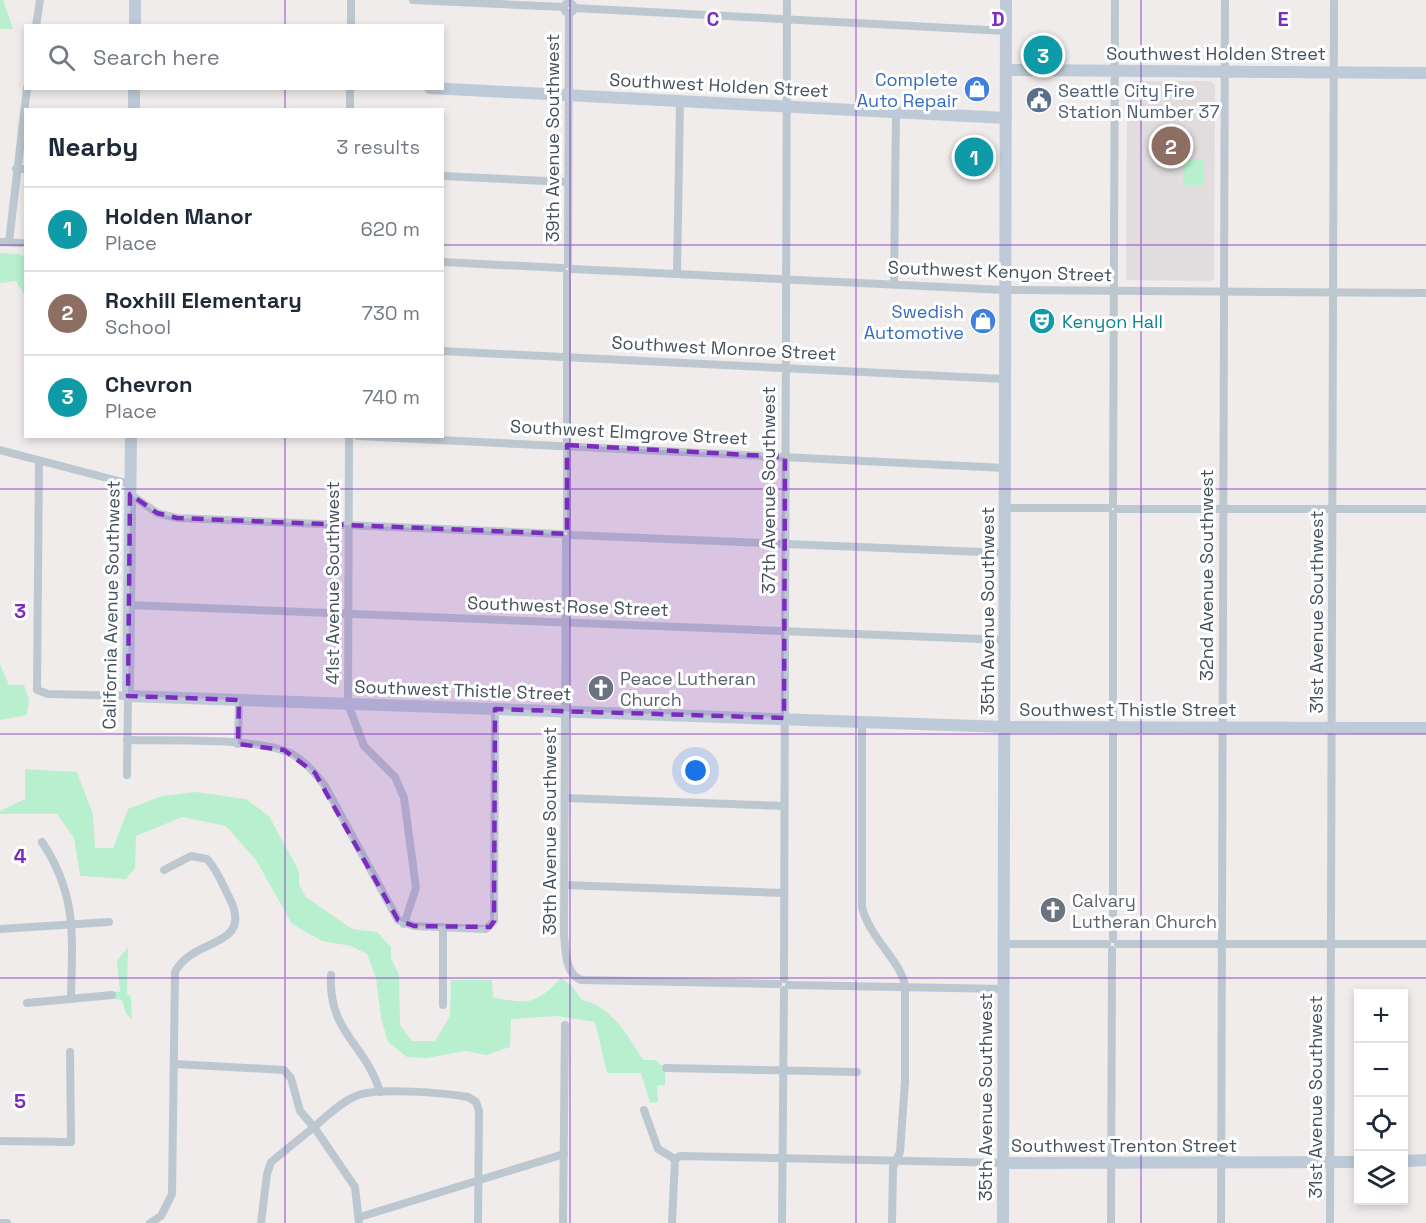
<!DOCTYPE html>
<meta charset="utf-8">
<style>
:root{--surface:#fff;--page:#f2f2f3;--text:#1f2937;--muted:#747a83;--line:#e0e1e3;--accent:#2563eb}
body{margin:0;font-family:"Space Grotesk",sans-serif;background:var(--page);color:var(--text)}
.controls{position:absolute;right:18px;bottom:18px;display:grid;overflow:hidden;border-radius:0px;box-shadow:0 3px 9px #0003}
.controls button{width:54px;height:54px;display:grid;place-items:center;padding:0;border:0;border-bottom:2px solid var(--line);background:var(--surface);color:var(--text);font:30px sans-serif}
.you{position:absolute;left:696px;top:771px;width:21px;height:21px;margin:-15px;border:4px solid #fff;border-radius:50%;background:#1a73e8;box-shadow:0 0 0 9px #1a73e833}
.badge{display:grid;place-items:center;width:39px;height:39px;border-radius:50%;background:var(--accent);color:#fff;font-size:20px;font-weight:700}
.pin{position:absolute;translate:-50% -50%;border:3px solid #fff;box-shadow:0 2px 6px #0006}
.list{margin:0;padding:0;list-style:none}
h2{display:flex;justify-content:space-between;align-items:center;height:78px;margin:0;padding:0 24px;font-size:26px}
h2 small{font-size:20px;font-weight:400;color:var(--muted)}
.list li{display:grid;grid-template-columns:39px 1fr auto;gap:18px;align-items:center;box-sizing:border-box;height:84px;padding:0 24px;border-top:2px solid var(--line)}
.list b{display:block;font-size:22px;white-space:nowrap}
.list p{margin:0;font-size:20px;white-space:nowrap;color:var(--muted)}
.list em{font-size:20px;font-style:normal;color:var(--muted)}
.icon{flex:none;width:33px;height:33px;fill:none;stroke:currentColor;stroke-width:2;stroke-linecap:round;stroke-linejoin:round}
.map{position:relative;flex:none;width:1426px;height:1223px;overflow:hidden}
.search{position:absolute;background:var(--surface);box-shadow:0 3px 9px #0003;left:24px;top:24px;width:420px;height:66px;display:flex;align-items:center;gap:15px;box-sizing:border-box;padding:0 21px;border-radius:0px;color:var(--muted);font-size:22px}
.panel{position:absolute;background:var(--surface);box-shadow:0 3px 9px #0003;left:24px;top:108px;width:420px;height:330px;border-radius:0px}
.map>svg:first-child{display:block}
.education{fill:#e1ddde}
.green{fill:#b8f0cf}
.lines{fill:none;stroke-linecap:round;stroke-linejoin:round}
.street{stroke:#bcc7d0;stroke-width:8}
.secondary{stroke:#becad7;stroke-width:12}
.marked{fill:#7b2cbf;fill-opacity:0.2;stroke:#7b2cbf;stroke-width:4.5;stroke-dasharray:12 8;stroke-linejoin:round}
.grid{fill:none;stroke:#7b2cbf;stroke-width:1.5;stroke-opacity:0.55}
.labels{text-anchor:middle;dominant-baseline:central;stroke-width:6;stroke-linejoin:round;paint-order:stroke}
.street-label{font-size:18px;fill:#44505b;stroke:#fff}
.shop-label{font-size:18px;fill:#366cbe;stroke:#fff;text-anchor:end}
.service-label{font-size:18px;fill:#4e5e75;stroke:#fff;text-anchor:start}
.culture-label{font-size:18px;fill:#0d838f;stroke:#fff;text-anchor:start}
.worship-label{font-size:18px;fill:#5b616d;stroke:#fff;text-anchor:start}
.grid-label{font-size:20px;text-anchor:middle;font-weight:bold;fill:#7b2cbf;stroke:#fff;stroke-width:6;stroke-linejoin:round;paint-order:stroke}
</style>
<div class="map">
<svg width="1426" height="1223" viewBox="0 0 1426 1223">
<rect width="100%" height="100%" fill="#f0ecec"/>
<!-- education -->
<path class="education" d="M1127,81h84l4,4 -1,194 -5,2 -83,-1z"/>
<!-- green -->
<g class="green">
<path d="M0,0h3l10,29h-13z"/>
<rect x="1183" y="159" width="21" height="26"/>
<path d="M0,253l19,1 6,4v38l-9,-15 -16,2z"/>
<path d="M0,664l9,21h15l5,15 -2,15 -27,5z"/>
<path d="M25,769l52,3 16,42 2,34h18l15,-39 34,-13 34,-4 50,7 23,17 30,55v14l7,12 46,32 25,3 14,15v11l8,17 1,50 12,16h23l15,-25 1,-36h41l1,17c36,8 43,7 68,-19l11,8 10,14c29,5 46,36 61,60h13l9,9v16l-8,1 1,16 -8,1 -9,-30h-34l-12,-51 -39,-6 -45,3 -1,28 -24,8 -21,-4 -38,7 -20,-1 -19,-15 -7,-24 -5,-40 -9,-24 -16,-8 -29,-5 -30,-17 -36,-64 -30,-34 -44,-9 -46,19 -1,32 -9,11 -46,-3 -6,-38 -17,-24h-57v-3l25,-12z"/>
<path d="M128,947l-1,47 4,2 1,23 -6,-5 -4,-14 -8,-1v-7h6l-3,-31z"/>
</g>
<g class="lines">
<!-- street -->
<g class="street">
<path d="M413,0l151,7"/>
<circle cx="569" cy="8" r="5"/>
<path d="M574,8l432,23"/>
<path d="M36,26l4,-26"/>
<path d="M351,26v-26"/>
<path d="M350,110v-22"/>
<path d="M16,169h10"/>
<path d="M442,176l126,6"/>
<path d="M0,242l21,1"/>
<path d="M9,242l18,-154"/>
<path d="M442,262l120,6"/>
<path d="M568,264l1,-251"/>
<path d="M572,269l432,21 422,3"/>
<path d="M677,274l3,-172"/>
<path d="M894,284l2,-171"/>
<path d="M442,351l562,28"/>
<path d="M349,436l-1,268 16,42 31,31 9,21 12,90 -12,36"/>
<path d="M358,436l647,32"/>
<path d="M0,450l130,34"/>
<path d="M39,461l-2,229 11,4 80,2 -1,79"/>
<path d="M130,494l27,19 20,5 384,16"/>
<path d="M1113,504l2,-504"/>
<path d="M1005,508h103"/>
<path d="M1118,509h308"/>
<path d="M567,529v-255"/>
<path d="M571,535l435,18"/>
<path d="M566,539l-2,394c1,14 1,43 18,47l196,4"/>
<path d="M128,605l878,35"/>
<path d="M862,721v186c7,31 41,56 43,80v95l-5,70 -7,15 -1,56"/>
<path d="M127,740c40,1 133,-3 165,14 14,8 24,20 33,32l73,134 16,6 72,3 8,-8 1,-212"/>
<path d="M238,744l1,-44"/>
<path d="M566,798l217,8"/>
<path d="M42,842c36,54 30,96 29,157"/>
<path d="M565,885l218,8"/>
<path d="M0,929l109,-7"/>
<path d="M1113,939v-425"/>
<path d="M1004,944h103"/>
<path d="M1118,944h308"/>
<path d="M331,975c-3,58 35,69 49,117"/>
<path d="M784,979l3,-979"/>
<path d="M789,985l215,4"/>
<path d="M27,1003l85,-8"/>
<path d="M443,1005v-77"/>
<path d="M174,1064l110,6 7,8 9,33 14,16c13,-11 27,-25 42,-31 20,-9 89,-3 112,1l8,5 3,9 -1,112"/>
<path d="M666,1068l191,4"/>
<path d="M644,1110l14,39 17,10"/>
<path d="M0,1141l71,1 -1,-90"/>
<path d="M675,1159l5,-3 324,7"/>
<path d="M360,1217l204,-63"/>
<path d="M0,1223h7"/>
<path d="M150,1223l11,-7 11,-22 3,-222c18,-36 82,-23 53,-77 -6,-12 -12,-27 -21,-36l-16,-3 -27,14"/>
<path d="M261,1223l6,-49 4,-12 43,-35 41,60 4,36"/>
<path d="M563,1223l2,-198"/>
<path d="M672,1223l3,-64"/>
<path d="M782,1223l2,-233"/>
<path d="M1111,1223l1,-273"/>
<path d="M1221,1223l4,-1223"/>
<path d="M1330,1223l4,-1223"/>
</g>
<!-- secondary -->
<g class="secondary">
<path d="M135,26v-26"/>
<path d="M1007,70l419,3"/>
<path d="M430,88l576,30"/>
<path d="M134,110v-22"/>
<path d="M131,436l-3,260 877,31 421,1"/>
<path d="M1404,1161l22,-1"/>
<path d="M1004,1163l354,-1"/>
<path d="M1003,1223l3,-1223"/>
</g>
</g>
<!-- marked area -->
<path class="marked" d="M567,445l218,12 -1,261 -289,-9 -1,212 -4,6 -76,-1 -16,-6 -83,-147 -31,-23 -46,-6 1,-44 -111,-4 2,-202 27,19 20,5 390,16z"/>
<!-- grid -->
<path class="grid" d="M285,0v26M570,0v1223M856,0v1223M1141,0v1223M285,88v22M0,245h26M442,245h984M285,436v787M0,489h1426M0,734h1426M0,978h1426"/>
<!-- icons -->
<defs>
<symbol id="shop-disc" viewBox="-11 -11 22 22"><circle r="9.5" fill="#3f7fe0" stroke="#fff"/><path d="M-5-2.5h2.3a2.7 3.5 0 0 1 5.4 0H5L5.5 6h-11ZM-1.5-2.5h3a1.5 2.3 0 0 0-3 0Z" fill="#fff"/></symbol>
<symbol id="civic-disc" viewBox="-11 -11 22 22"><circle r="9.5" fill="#5c6f8a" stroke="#fff"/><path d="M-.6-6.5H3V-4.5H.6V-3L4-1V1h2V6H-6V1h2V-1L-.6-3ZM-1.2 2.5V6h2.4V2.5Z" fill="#fff"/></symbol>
<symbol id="theatre-disc" viewBox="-11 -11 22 22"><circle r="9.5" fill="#0f9aa8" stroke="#fff"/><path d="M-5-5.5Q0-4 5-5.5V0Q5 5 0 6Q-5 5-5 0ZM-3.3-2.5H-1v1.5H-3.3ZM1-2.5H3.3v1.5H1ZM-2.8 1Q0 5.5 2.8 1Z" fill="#fff"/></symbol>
<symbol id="church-disc" viewBox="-11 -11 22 22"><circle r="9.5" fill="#6b7280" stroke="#fff"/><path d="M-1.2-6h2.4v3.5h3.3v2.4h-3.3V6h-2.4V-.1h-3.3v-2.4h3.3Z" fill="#fff"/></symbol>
</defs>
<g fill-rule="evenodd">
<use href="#shop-disc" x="962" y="74" width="30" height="30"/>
<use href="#civic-disc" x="1024" y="85" width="30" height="30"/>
<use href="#shop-disc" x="968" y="306" width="30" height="30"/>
<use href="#theatre-disc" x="1027" y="306" width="30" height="30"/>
<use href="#church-disc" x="586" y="673" width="30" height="30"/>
<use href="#church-disc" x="1038" y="895" width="30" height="30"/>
</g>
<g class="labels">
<!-- street labels -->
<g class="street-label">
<text x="1216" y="53">Southwest Holden Street</text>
<text transform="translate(719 85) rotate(3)">Southwest Holden Street</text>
<text transform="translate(552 138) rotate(-90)">39th Avenue Southwest</text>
<text transform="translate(1000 271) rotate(2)">Southwest Kenyon Street</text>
<text transform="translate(724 348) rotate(3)">Southwest Monroe Street</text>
<text transform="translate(629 432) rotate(3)">Southwest Elmgrove Street</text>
<text transform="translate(768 490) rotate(-90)">37th Avenue Southwest</text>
<text transform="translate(1206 575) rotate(-90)">32nd Avenue Southwest</text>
<text transform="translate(332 583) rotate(-90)">41st Avenue Southwest</text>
<text transform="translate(111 605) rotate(-89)">California Avenue Southwest</text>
<text transform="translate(568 606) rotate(2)">Southwest Rose Street</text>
<text transform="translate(987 611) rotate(-90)">35th Avenue Southwest</text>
<text transform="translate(1316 612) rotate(-90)">31st Avenue Southwest</text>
<text transform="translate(463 690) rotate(2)">Southwest Thistle Street</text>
<text x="1128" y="709">Southwest Thistle Street</text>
<text transform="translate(549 831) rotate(-90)">39th Avenue Southwest</text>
<text transform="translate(985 1097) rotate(-90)">35th Avenue Southwest</text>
<text transform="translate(1315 1097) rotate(-90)">31st Avenue Southwest</text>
<text x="1124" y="1145">Southwest Trenton Street</text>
</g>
<!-- shop labels -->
<g class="shop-label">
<text x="958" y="79">Complete<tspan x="958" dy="21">Auto Repair</tspan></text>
<text x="964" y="311">Swedish<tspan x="964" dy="21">Automotive</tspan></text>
</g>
<!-- service labels -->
<g class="service-label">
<text x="1058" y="90">Seattle City Fire<tspan x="1058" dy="21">Station Number 37</tspan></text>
</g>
<!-- culture labels -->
<g class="culture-label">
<text x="1062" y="321">Kenyon Hall</text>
</g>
<!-- worship labels -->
<g class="worship-label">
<text x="620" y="678">Peace Lutheran<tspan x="620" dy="21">Church</tspan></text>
<text x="1072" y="900">Calvary<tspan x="1072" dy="21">Lutheran Church</tspan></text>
</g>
</g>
<g class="grid-label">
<text x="713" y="26">C</text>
<text x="998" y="26">D</text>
<text x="1283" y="26">E</text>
<text x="20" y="618">3</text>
<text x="20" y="863">4</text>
<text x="20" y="1108">5</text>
</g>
</svg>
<div class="controls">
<button>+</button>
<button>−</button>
<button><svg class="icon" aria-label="locate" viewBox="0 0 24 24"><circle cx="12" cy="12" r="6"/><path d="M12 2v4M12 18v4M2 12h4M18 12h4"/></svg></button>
<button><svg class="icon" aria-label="layers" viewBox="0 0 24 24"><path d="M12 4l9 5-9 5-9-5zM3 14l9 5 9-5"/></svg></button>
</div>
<div class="you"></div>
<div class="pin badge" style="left:974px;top:157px;background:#0f9aa8">1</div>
<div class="pin badge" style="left:1171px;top:146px;background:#8d6e63">2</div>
<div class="pin badge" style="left:1043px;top:55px;background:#0f9aa8">3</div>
<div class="search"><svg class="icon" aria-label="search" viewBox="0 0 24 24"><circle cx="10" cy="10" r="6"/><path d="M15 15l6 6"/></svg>Search here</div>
<section class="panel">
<h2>Nearby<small>3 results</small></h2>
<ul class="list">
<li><span class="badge" style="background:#0f9aa8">1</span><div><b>Holden Manor</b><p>Place</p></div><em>620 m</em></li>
<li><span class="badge" style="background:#8d6e63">2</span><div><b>Roxhill Elementary</b><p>School</p></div><em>730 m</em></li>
<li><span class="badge" style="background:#0f9aa8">3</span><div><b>Chevron</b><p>Place</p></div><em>740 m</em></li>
</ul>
</section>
</div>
